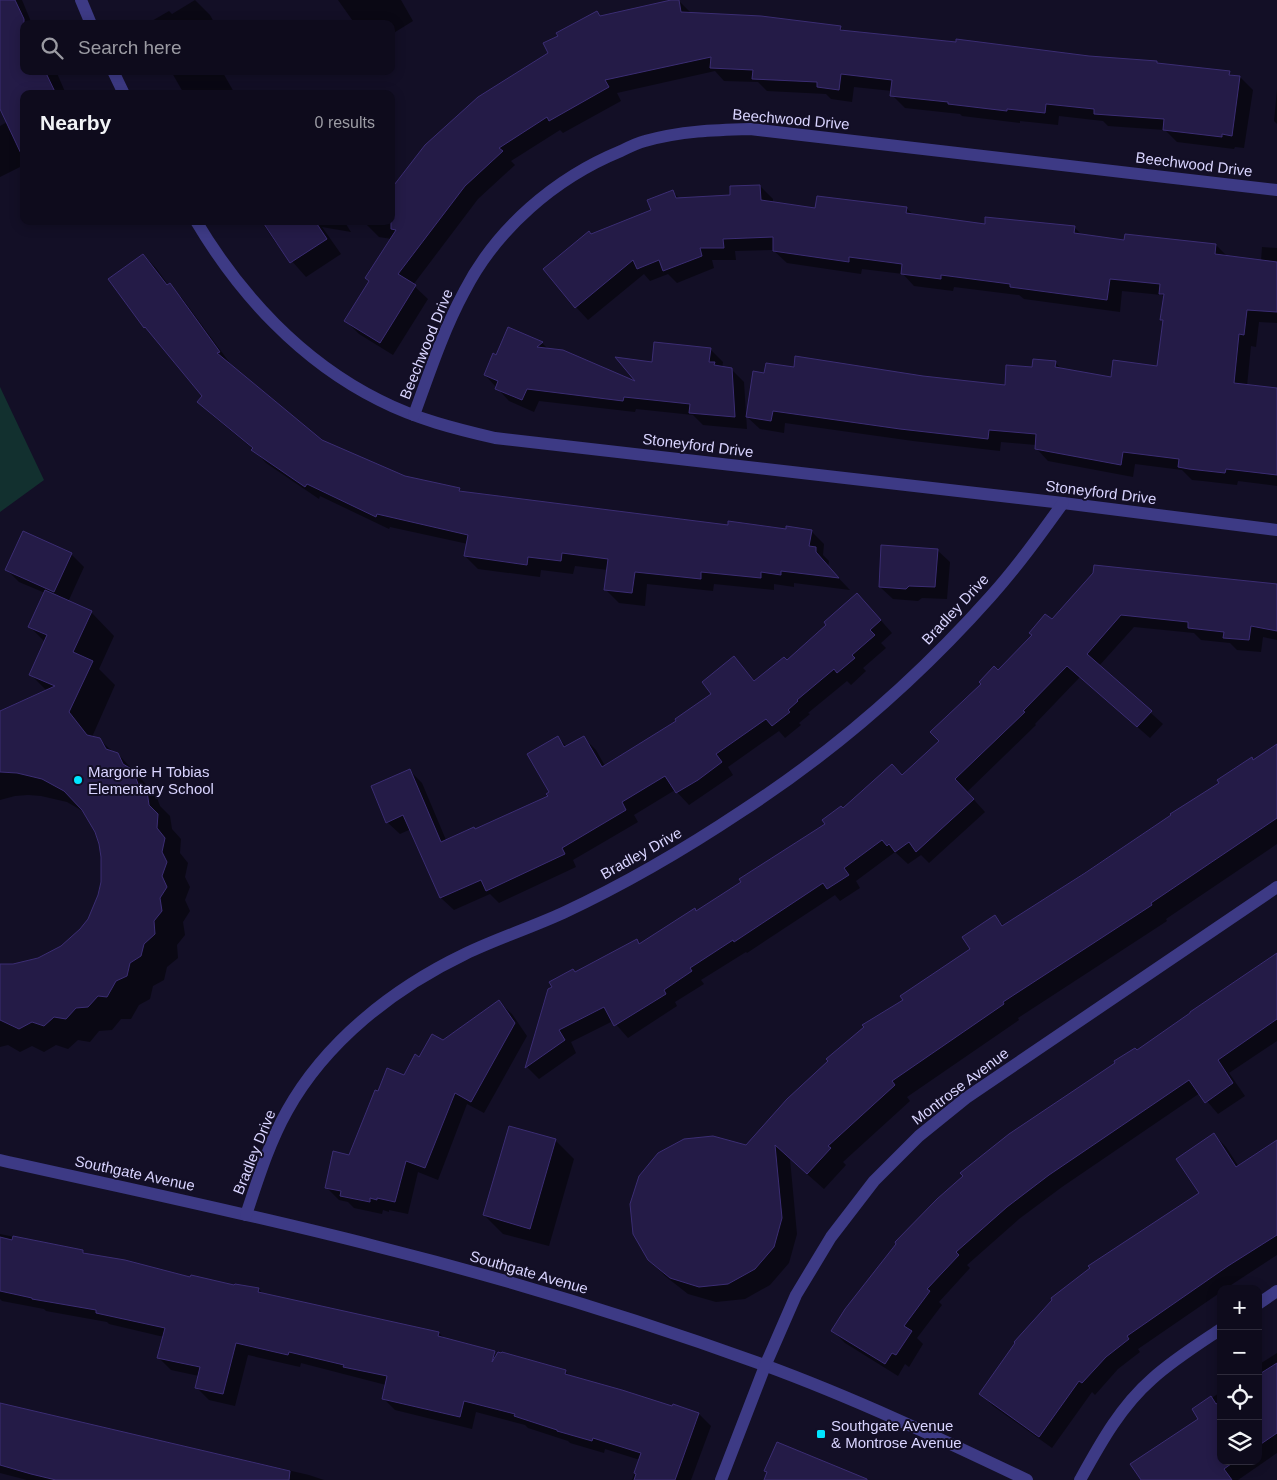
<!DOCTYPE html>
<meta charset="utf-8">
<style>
:root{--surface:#0e0b1c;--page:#171425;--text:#f1f3f6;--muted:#9b9ba3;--line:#2e2b3b}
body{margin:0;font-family:Helvetica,sans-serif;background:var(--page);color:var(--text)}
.controls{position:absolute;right:15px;bottom:15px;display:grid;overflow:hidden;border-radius:10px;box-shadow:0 2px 12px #0003}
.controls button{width:45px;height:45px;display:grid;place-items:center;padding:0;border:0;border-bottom:1px solid var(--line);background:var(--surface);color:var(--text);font:25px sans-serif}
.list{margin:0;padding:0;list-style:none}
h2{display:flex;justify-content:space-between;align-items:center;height:65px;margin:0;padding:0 20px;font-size:21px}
h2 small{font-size:16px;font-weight:400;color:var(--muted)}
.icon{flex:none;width:28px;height:28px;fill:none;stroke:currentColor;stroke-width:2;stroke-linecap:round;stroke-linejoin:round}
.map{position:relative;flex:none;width:1277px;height:1480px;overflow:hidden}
.search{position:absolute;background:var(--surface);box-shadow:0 2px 12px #0003;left:20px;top:20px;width:375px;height:55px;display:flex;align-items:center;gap:12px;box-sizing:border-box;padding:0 18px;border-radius:10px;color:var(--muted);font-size:19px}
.panel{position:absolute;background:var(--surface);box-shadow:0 2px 12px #0003;left:20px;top:90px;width:375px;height:135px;border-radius:10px}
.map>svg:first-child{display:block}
.green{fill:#12302f}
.shadow{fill:#0007}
.building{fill:#241b47;stroke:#3b2d73}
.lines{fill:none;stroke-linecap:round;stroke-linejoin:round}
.minor{stroke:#3d3a85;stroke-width:12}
.poi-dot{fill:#00e5ff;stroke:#130f26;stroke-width:2}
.labels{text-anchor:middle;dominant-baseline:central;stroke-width:4;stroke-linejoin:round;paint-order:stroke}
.street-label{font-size:15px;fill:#d9d4ff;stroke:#130f26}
.poi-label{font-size:15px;fill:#d9d4ff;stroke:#130f26;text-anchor:start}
</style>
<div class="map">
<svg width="1277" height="1480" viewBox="0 0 1277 1480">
<rect width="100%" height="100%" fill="#130f26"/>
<!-- green -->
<path class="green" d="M0,387l44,93 -44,32z"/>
<!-- shadow -->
<g class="shadow">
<path d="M0,0h22l10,24h-8v47h32l10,23h-42v71l-24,12v-51l7,-4 -7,-44z"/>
<path d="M195,0l15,15 5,9h-64l-1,-2 19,-11 3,3z"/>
<path d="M338,0h63l12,21 -21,13 -1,-10h-36z"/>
<path d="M678,0l13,13 149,14 4,4 245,26 68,5 2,2 70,9 4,3 7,1 13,13 -9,58 -9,-1 -1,2 -57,-7 -12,-12 -57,-4 -5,-5 -44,-5 -1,9 -38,-4v2l-58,-7 -2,-2 -55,-6 -13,-13v-4l-38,-4 -2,15 -21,-3 -5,-5 -59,-3 -9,-9 -34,-1 -9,-10 -98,22 4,8 -58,32 -3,-3 -49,31 4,4 -37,34 -65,86 15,14 -35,56 -34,-21 -13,-13 24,-39 -4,-4 26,-39 -13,-2 -13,-13 2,-3h23l159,-167 9,-18 38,-24 5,5z"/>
<path d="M171,71h51l13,23h-51z"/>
<path d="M1277,89v35l-3,-3z"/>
<path d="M760,186l13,13v4l43,6 90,-1 8,7 72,11 88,1 8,8 43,6 91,4 12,12 33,4 1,-14 15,1v75l-18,-1 -3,25 -5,-1 -4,40 30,7v93l-39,-5 -1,4 -34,-4 -11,-1 -10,-10 -47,-6 -2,13 -85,-16 -12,-13v-3l-35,-3 -1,9 -87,-10 -128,-18 -1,10 -24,-4 -14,-13 19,-42 30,-6 151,11 60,7 27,-18 22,-5 7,6 50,10 46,-12 6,-45 -3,-3 3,-22 -2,-2 -40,-4 -2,21 -96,-13 -5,-4 -65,-8 -1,4 -39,-5 -11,-12 -41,-5 -1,5 -74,-11 -14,-13 -38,1 1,9h-24l2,8 -37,15 -9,-9 -18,7 -6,-7 -56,46 -12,-13 16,-72 61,-25 20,-18 7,7 52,-3z"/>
<path d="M261,221h83l7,11 -29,-5 19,27 -35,23 -31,-35z"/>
<path d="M143,255l13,13 13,18 13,12 50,68 90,75 83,37 54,11 4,4 266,33 82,5 13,13 -1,11 6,6 -1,6 22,23 -56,-7v4l-20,-3v6l-60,-6 -1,7 -66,-7 -2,22 -26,-3 -13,-13 2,-20 -33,-4 -2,8 -32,-4 -1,7 -62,-8 -13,-13 3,-12 -78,-17 -1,2 -69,-33 -1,3 -53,-36 -13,-14 -41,-34 -13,-13 4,-6 -58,-69z"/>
<path d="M542,343l7,7 90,34 14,-21 57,-14 13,13 -1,6 9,1 13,13 3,47 -44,-4 -10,-10 -57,-6 -1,3 -96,-11 -5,11 -25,-11 -24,-26 12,-18z"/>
<path d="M24,533l47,21 13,13 -16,35 23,10 23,24 -15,33 16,16 -23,52 7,2 14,13 5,2 38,41 4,11 10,10 2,13 9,10 -1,14 8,10 -3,14 5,10 -5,13 5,11 -7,11 2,13 -8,10 1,13 -11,9 -3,13 -11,6 -3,13 -11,6 -8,14h-10l-9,11 -13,1 -9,11 -12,-2 -10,9 -12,-4 -12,7 -12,-6 -12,6 -12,-7 -8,2v-82h14l37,-11 30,-24 8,-11 10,-24 3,-12 1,-26 -7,-25 -10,-19 -19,-11 -26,-6 -13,-1 -13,1 -15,4v-87l47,-22 -17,-17 15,-32 -15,-15 15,-34 -26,-11 -12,-12z"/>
<path d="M937,550l13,12 -3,37 -25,-1 -4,3 -25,-2 -13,-12z"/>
<path d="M1277,585v55l-14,-3 -2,15 -24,-2 -7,-7 -29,-3 -7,-7 -60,-6 -35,39 64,58 -13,14 -70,-61 -45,47 1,1 -69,67 18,20 -56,51 -8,-8 -13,9 -13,-12 -39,29 4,7 -20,13 -5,-6 -88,58 -1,-1 -45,28 3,4 -29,18 2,4 -49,32 -15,-17 -42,21 5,11 -37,26 -12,-12 22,-78 88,-49 4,5 56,-33 130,-88 16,-14 59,-33 39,-36 57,-69 54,-51z"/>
<path d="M869,607l23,26 -11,10 5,5 -23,20 3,3 -15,14 -4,-4 -39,32 2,1 -11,9 2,2 -16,13 -6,-7 -51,36 5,8 -44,30 -14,-15 -41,25 4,7 -65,38 3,7 -77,36 -9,-9 -36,16 -13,-12 -30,-69 -11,5 -13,-12 22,-52 13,13 24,57 30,-10 73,-33 9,-59 9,9 17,-9 12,12 9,16 73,-45 35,-27 21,-36 22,24z"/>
<path d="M1277,745v99l-111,75 1,2 -149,97 1,2 -112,77 3,4 -67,61 3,3 -22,24 -34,-30 7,75 -8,29 -19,22 -25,14 -29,3 -28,-8 -23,-18 -16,-17 97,-113 158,-146 68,-50 23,-33 9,9z"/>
<path d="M1277,954v87l-48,32 16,23 -27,18 -18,-21 -138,94 -43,32 -52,46 3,3 -31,34 3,3 -25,33 6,6 -14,23 -4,-3 -7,12 -53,-33 -12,-12 304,-280z"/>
<path d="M499,1002l13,12 15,22 -43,77 -17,-9 -29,76 -20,-8 -10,42 -19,-4v2l-6,-2 -1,4 -28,-6 -6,-6 -9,-2 -13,-13 23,-31 29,-63 27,-17 15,-18z"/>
<path d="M1214,1135l12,12 13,20 38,-25v113l-52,34h-4v3l-83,57 2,3 -22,17 -23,26 -3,-3 -40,56 -59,-42 -12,-12 220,-200z"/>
<path d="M555,1140l19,19 -25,87 -46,-12 -19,-19z"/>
<path d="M0,1234l83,17 4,4 104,24 44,8 1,-2 23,4 5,6 175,38 6,6 49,14 3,3 5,-3 64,19 5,5 102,31 26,6 12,12 -20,54h-59l8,-20 -35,-11 -1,4 -34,-10 -2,-2 -40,-13 -3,-3 -49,-13 -4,17 -77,-19 -12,-12 3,-13 -85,-22 -1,4 -52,-12 -13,51 -26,-6 -13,-13 3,-11 -28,-6 -12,-12 5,-21 -55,-13 -2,-2 -61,-11 -2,-2 -42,-8 -2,-2z"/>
<path d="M1277,1353v100l-39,27h-95l57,-61 -6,-10 27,-17v69h37v-96z"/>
<path d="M0,1404l309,71 15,5h-297l-27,-7z"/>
</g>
<!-- building -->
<g class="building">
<path d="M0,0h15l9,19v52h21l11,23h-32v66l-24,-51z"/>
<path d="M671,0h8l2,12 80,4 80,10 -1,4 116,12v-3l133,17 68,5v2l73,8 -1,4 11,1 -8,60 -10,-2v3l-59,-7 1,-11 -70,-5v-5l-48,-5 -1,9 -38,-4v2l-59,-7v-2l-58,-6 2,-16 -51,-6 -2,16 -22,-3v-5l-65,-3 1,-9 -43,-2 1,-11 -106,23 4,7 -60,34 -2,-4 -48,31 4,3 -38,35 -67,88 18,11 -36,58 -36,-22 25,-40 -4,-3 31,-48 -5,-1v-40l34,-44 53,-48 70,-44 -5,-10 15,-7 -2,-3 41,-22 3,5z"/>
<path d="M760,185l1,15 54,8 2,-12 90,11 -1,6 79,11v-7l90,9 -1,7 50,7 1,-6 91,10 -1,10 62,8v50l-30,-2 -3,25 -5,-1 -5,49 43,5v87l-51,-6 -1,4 -36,-4 -11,-2 1,-8 -56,-7 -2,13 -86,-16 1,-15 -47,-4 -1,9 -88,-10 -127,-18 -2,10 -25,-4 7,-46 11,2 2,-10 28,4 1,-11 128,20 82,9 1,-20 26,2 1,-8 23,2 -1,6 56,10 2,-17 44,6 6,-46h-3l4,-26h-5l1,-10 -50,-5 -3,21 -97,-13v-3l-69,-9v4l-40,-5 1,-10 -53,-7v5l-76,-11v-14l-50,2 1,9h-24l2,8 -39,15 -4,-11 -22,9 -4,-9 -58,48 -32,-39 46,-38 2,3 60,-24 -4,-10 26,-10 3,8 54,-3v-9z"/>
<path d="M262,221h53l12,18 -37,24z"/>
<path d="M143,254l24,31 3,-2 50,69 -3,1 105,87 83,36 55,12 -1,3 269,34v-4l58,8v-3l26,4 -3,16 7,1v5l23,26 -58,-7v4l-20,-3v6l-60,-6v7l-66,-7 -3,21 -28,-3 4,-31 -46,-6 -1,8 -33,-4 -1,8 -63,-9 4,-21 -91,-21 -1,3 -69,-33 -2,3 -54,-37 2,-2 -56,-46 5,-6 -57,-69 -1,1 -36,-49z"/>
<path d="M508,327l35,15 -6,5 26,3 72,31 -20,-24 37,5 2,-20 57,6 -2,14h6l-1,3 18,3 3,49 -46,-4 1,-9 -66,-7 -1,4 -96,-12 -5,11 -27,-11 3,-8 -14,-6 9,-22 3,2z"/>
<path d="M23,531l49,22 -18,39 -49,-22z"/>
<path d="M881,545l57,4 -3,38 -26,-1 -3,3 -27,-2z"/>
<path d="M1094,565l183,19v47l-26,-5 -2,14 -26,-2 1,-6 -36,-4v-6l-67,-7 -34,39 65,57 -15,16 -70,-61 -44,45 2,1 -70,67 19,20 -58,53 -7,-10 -14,10 -6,-8 -2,2 -5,-6 -38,28 5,7 -22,14 -4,-6 -89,59 -1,-2 -43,28 2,3 -28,19 2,4 -52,32 -10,-19 -45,23 6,10 -40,28 23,-79 4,-2 -3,-5 24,-13 2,3 62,-33 2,5 56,-36 1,3 45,-29 -2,-3 86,-55 -3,-4 19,-14 2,2 49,-44 10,11 37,-34 -9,-9 51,-48 -2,-2 15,-16 4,4 34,-35 -3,-2 16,-19 7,5 41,-46z"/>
<path d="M45,590l47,21 -19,41 20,9 -24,51 18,23 13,3 6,11 12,4 5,11 10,6 5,14 9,7 2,14 9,9 -1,14 8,10 -3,14 5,10 -5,14 5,11 -7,11 2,13 -8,10 1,13 -11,10 -3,12 -11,7 -3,13 -11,5 -9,16 -9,-1 -10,11 -12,1 -10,11 -12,-2 -10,9 -12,-4 -13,7 -19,-9v-56h13l25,-6 23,-12 19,-17 8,-10 10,-24 3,-13v-25l-2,-13 -4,-12 -13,-22 -18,-19 -22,-12 -25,-6 -17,-1v-61l55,-25 -26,-11 18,-40 -19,-8z"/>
<path d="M857,593l24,27 -11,10 5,5 -23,20 3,3 -18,15 -3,-4 -37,31 1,1 -10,9 2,2 -18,14 -6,-7 -50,35 6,8 -24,18 -22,13 -11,-17 -43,26 4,8 -64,38 3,6 -79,37 -5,-11 -41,18 -37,-83 -17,8 -15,-37 39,-17 31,73 33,-15 1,2 73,-33 -2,-2 3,-2 -22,-38 31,-18 6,11 20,-11 18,31 74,-46 -1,-2 36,-25 -9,-12 32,-26 20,25 30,-24 3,3 39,-35 -2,-3z"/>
<path d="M1277,744v74l-126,85 1,2 -149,97 1,2 -112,77 3,4 -67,61 3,2 -24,26 -32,-29 7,73 -8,29 -19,22 -27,15 -29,3 -29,-9 -22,-18 -15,-26 -3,-30 9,-28 19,-23 26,-14 29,-3 33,9 41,-46 41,-38 -2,-2 38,-32 -2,-2 41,-25 -3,-4 70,-47 -8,-12 33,-22 7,11 83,-53 86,-58 -1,-1 49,-31 -2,-3 35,-23 1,3z"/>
<path d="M1277,953v66l-59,41 15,23 -28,20 -16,-23 -140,95 -42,32 -51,45 3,3 -32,34 3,2 -26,35 8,5 -16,24 -4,-2 -7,11 -54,-33 14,-22 51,-65 -1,-2 42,-43 26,-23 -3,-3 49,-39 106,-71 -1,-2 21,-13 2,2 53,-37v-1z"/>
<path d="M499,1000l16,23 -44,79 -16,-9 -30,75 -19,-7 -11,41 -18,-4v2l-7,-2v4l-30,-6 1,-5 -16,-3 8,-37 16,4 26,-65 3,1 9,-23 17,7 11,-21 4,3 13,-23 11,6z"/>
<path d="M509,1126l47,13 -26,90 -47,-14z"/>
<path d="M1214,1133l22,34 41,-27v95l-49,31 -101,70 2,3 -23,18 -24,26 -3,-2 -40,56 -60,-43 36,-51 -1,-1 38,-42 -1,-2 39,-30 -2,-2 111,-73 -23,-34z"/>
<path d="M13,1236l70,14v3l42,7 65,17 1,-2 43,10 1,-1 24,4 -1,4 181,40 -1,4 57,15 -3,11 6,-10 3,1 1,-1 64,18 -1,4 57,16 50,16 1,-2 26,9 -24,67h-41l2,-6 -2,-1 7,-20 -48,-15 -1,3 -35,-10v-1l-43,-14 1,-2 -51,-13 -4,16 -78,-18 5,-23 -44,-9 1,-2 -55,-13 -1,3 -52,-12 -13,51 -28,-6 5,-21 -43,-9 8,-30 -69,-15v-3l-64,-11v-1l-32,-7v-54l12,3z"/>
<path d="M1277,1363v70l-19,13v-71z"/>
<path d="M1211,1396l5,8 5,-3v60h14l-11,8 8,11h-91l-11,-16 68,-45 -6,-10z"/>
<path d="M0,1403l290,68 -1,9h-233l-25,-6 -31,-9z"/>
<path d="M777,1442l90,37v1h-103l3,-8 -3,-1z"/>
</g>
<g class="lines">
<!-- minor -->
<g class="minor">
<path d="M81,0l10,24"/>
<path d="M113,71l11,23"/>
<path d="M196,221c44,74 105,140 183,179 37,19 77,29 116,38l568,65 214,27"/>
<path d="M414,415c15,-41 29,-84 50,-123 32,-63 91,-114 157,-141 8,-4 16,-8 24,-10 36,-10 69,-11 105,-12l527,61"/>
<path d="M0,1160c125,28 251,54 375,86 132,33 262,73 389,119 90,33 177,74 263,115"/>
<path d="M246,1215c12,-36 23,-72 41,-104 39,-70 107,-123 178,-157 31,-15 65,-26 98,-41 62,-29 122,-64 179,-102 91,-59 177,-134 249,-215 26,-29 49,-61 72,-93"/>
<path d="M1258,1304l19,-13"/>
<path d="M721,1480l44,-114 31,-71 35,-58 43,-56 45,-45 47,-38 311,-211"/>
<path d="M1080,1480c20,-36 40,-73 72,-101 21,-19 45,-34 69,-50"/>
</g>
</g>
<!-- markers -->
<g class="poi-dot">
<circle cx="78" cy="780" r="5"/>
<rect x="816" y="1429" width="10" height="10" rx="2.5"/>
</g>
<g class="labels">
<!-- street labels -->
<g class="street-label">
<text transform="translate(791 119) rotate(5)">Beechwood Drive</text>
<text transform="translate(1194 164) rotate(7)">Beechwood Drive</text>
<text transform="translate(426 344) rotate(-68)">Beechwood Drive</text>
<text transform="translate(698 445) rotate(7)">Stoneyford Drive</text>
<text transform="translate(1101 492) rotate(7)">Stoneyford Drive</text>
<text transform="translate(955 609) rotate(-47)">Bradley Drive</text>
<text transform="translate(641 853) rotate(-29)">Bradley Drive</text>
<text transform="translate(960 1086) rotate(-37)">Montrose Avenue</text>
<text transform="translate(254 1152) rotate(-68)">Bradley Drive</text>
<text transform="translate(135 1173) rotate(12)">Southgate Avenue</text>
<text transform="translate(529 1272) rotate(16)">Southgate Avenue</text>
</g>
<!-- poi labels -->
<g class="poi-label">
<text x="88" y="771">Margorie H Tobias<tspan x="88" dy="17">Elementary School</tspan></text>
<text x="831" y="1425">Southgate Avenue<tspan x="831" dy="17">&amp; Montrose Avenue</tspan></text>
</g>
</g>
</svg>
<div class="controls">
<button>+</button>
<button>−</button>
<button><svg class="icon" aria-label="locate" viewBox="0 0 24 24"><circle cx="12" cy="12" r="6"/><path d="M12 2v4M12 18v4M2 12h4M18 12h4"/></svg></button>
<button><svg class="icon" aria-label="layers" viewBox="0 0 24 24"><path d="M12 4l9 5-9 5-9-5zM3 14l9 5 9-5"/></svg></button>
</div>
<div class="search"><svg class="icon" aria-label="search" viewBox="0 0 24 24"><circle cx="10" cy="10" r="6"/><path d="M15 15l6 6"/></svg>Search here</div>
<section class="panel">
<h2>Nearby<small>0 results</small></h2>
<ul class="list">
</ul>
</section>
</div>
